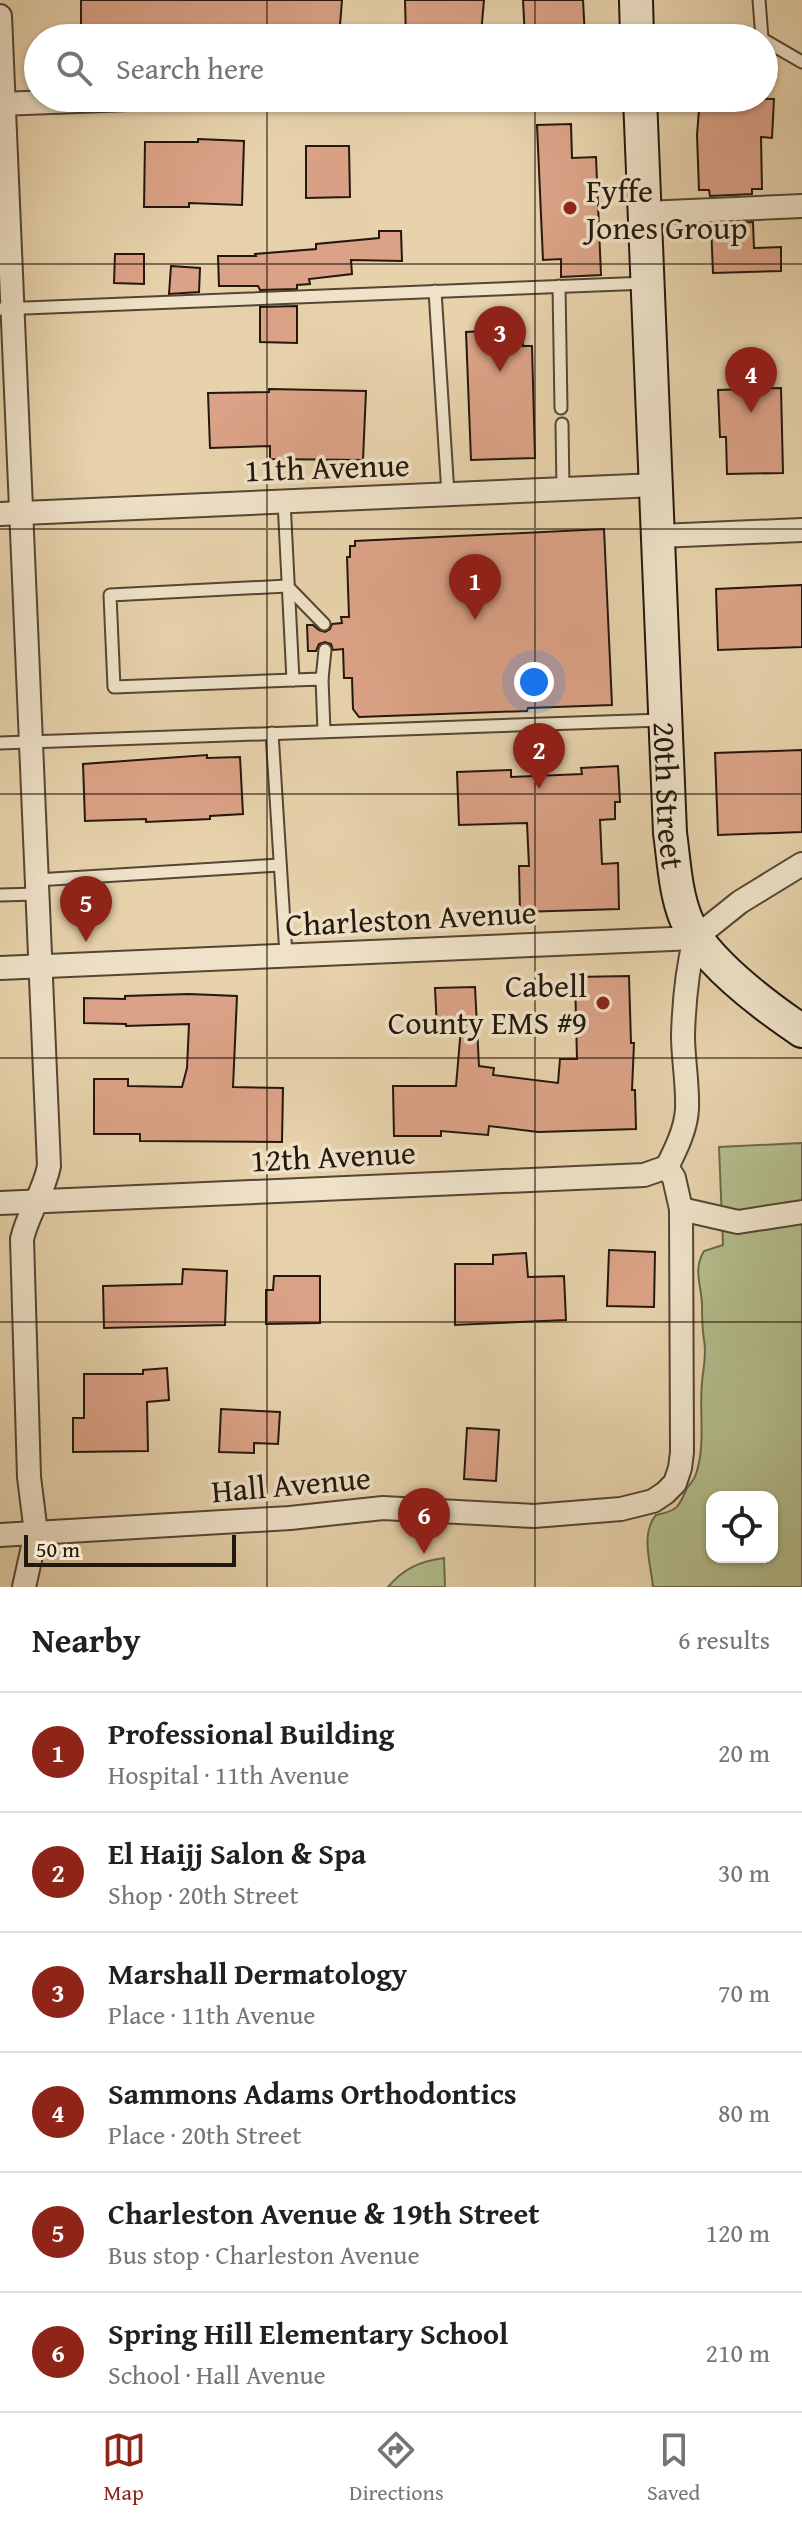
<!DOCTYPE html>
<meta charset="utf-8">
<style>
:root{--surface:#fff;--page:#f6f6f6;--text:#202124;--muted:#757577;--line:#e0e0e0;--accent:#8f2418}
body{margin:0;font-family:"Gentium Book Plus",serif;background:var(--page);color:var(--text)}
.controls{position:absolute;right:24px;bottom:24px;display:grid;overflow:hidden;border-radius:16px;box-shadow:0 2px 6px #0004}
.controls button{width:72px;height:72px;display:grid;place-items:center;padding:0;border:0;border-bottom:2px solid var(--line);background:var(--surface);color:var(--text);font:40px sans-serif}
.scale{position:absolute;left:24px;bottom:20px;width:212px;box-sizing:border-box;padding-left:8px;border:4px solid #23180d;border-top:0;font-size:22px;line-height:28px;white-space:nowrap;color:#23180d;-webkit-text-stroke:6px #efe2c8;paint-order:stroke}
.you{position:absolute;left:534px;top:682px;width:28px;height:28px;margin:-20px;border:6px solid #fff;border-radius:50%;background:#1a73e8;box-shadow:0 0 0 12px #1a73e833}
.badge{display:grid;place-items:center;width:52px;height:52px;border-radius:50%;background:var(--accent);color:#fff;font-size:26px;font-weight:700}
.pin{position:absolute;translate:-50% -66px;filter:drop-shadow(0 2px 4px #0008)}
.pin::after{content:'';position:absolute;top:42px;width:28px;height:24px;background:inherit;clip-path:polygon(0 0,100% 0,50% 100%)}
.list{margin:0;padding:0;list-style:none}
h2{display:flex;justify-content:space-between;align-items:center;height:104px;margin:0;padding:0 32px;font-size:34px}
h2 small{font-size:26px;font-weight:400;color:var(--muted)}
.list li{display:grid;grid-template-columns:52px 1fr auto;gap:24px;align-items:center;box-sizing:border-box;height:120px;padding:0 32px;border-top:2px solid var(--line)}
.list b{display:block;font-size:30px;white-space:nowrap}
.list p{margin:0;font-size:26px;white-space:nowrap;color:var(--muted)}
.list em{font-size:26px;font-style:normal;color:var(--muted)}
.icon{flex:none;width:44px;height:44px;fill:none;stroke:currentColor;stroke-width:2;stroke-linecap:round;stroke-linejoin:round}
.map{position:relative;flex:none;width:802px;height:1587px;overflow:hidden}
.search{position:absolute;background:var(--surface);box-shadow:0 2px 6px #0004;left:24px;right:24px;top:24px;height:88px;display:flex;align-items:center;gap:20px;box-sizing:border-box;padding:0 28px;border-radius:44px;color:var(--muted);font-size:30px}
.sheet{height:824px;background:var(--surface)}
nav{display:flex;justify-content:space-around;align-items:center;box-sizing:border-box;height:112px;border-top:2px solid var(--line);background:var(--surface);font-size:22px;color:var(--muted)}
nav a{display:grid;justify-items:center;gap:4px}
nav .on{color:var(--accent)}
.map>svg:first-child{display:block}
.green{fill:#b3bd8b;stroke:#6b6a4c;stroke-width:2;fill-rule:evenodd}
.building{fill:#dca287;stroke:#23180d;stroke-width:2}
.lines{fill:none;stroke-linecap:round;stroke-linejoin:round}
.lane-casing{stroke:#544634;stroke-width:15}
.street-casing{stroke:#544634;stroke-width:26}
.secondary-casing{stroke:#23180d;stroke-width:36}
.lane{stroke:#efe2c8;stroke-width:11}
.street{stroke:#efe2c8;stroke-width:22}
.secondary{stroke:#efe2c8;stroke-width:32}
.grid{fill:none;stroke:#23180d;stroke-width:2;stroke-opacity:0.55}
.poi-dot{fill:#8f2418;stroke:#efe2c8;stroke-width:3}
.labels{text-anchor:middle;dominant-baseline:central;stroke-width:7;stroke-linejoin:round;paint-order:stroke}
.poi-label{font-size:32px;fill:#23180d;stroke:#efe2c8;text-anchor:start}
.street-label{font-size:32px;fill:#23180d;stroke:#efe2c8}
</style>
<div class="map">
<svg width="802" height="1587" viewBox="0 0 802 1587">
<rect width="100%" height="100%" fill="#e7d2ab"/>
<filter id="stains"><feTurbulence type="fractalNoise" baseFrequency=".0025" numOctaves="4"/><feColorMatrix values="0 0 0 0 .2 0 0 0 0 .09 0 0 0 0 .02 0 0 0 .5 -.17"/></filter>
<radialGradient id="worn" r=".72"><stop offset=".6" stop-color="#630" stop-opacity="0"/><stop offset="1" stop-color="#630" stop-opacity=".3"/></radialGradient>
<!-- green -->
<g class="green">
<path d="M802,1143v444h-149c-2,-23 -13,-53 3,-72 21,-4 23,-8 30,-25 3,-6 8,-9 10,-16 10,-30 3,-61 6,-91 1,-15 5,-28 2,-43 -2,-12 -2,-23 -2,-36 -1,-20 -9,-35 2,-53l19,-6 -4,-98zM712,1497h60v60h-60z"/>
<path d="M444,1558l1,29h-57c15,-18 32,-26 56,-29z"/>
</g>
<!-- building -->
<g class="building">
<path d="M81,0h261l-3,38h-237v-6l-21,-1z"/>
<path d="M405,0h79l-3,34 -28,-2v6h-47z"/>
<path d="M523,0h60l2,37 -60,1z"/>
<path d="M700,98l74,1 -2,39 -11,-1 1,52h-10v5l-42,2 -1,-6h-10l-2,-55z"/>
<path d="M571,124l1,34 24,-1 5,118 -40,2v-18l-18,1 -6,-135z"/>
<path d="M198,139l46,2 -2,64 -53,-2v4h-45l1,-65h53z"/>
<path d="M306,146h43l1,51 -44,1z"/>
<path d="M753,222l1,26 27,-1v24l-68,2 -2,-49z"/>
<path d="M379,231h22l1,30 -51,-1 1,14 -43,5 1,5 -13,1v4l-37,1 -2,-4h-39l-1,-30h38l-1,-2 61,-5v-5l63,-6z"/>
<path d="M115,254h29v30l-30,-1z"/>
<path d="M171,266l29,2 -1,24 -30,2z"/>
<path d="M297,306v37l-37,-1v-35z"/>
<path d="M522,329l1,17h9l3,112 -64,2 -5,-128z"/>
<path d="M781,388l2,85 -56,1 -1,-37h-6l-2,-47z"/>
<path d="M269,389l97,2 -3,69 -93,-1v-13l-60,2 -2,-55 61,-1z"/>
<path d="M604,529l8,176 -84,3 -1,3 -168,6 -6,-8 -1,-31h-8l-1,-29 -10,1 -2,-6 -6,-2 -6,2 -3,7h-8l-1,-26h6l6,5 6,2 5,-3 2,-5 10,-1 -1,-6h8l-2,-60h3v-11h5v-5z"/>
<path d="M802,585v62l-84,3 -2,-61z"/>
<path d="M802,750v82l-84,3 -3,-82z"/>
<path d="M207,755v3l33,-1 3,57 -33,2v3l-64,3v-3l-61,2 -2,-57z"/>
<path d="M618,766l2,36h-5v17l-15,1 2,44 16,-1 1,46 -99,3 -1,-46h10l-2,-43 -68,2 -2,-53 54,-2v7l71,-3 -1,-6z"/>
<path d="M629,976l2,67h3l-2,47h3l1,39 -98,3 -49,-6 -1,9 -47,-4v5h-47l-1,-50h63l5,-58 -24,1 -2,-41 40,-1 4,79 15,2 -1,7 65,8 2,-24h17l-2,-82z"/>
<path d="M189,994l48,2 -4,91 50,1 -1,54 -142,-1v-7h-46v-55h34v7l54,1 5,-19 2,-44 -63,2v-2l-42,-1v-25l41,1v-3z"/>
<path d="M609,1250l46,2 -1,55 -47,-1z"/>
<path d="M526,1253l2,24 36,-1 2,44 -111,5v-61h38v-9z"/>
<path d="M183,1269l44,2 -2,54 -121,3 -1,-42 79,-2z"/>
<path d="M274,1276h46v47l-54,1v-34h7z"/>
<path d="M167,1368l2,32 -22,2 1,49 -75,1v-34h11v-44h59v-4z"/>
<path d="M221,1409l59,3 -2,32 -24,-1v10l-35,-1z"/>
<path d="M467,1428l32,2 -3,51 -32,-2z"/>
</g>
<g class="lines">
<defs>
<g id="lane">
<path d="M759,0l3,38"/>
<path d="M764,40l38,22"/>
<path d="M559,286l2,122"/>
<path d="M435,291l13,203"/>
<path d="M0,309l647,-26"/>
<path d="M562,424l1,65"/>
<path d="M284,501l9,179 29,-1 2,52"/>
<path d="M322,679l3,-29"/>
<path d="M293,680l-179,7 -4,-92 177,-9 37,38"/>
<path d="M272,733l14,222"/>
<path d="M0,743l662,-23"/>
<path d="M36,880l244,-15"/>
<path d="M0,895l37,-1"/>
</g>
<g id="street">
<path d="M0,16l49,1150c-5,26 -21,47 -27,73l7,238 7,56 -12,54"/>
<path d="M0,104l155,-6"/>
<path d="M645,213l157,-7"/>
<path d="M0,514l656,-29"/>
<path d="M659,536l143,-6"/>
<path d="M0,968l695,-30 45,-36 62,-38"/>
<path d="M667,1167c9,-18 19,-38 20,-58 1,-25 -4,-50 -4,-74 1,-34 4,-65 12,-97"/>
<path d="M0,1203l644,-28 23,-8"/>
<path d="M681,1209l57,13 64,-10"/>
<path d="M0,1535l290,-17 93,-10 151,8 87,-7 32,-8 12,-8 10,-10 5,-15 2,-16 -1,-243 -7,-31 -7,-11"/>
</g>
<g id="secondary">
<path d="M636,0l1,38"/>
<path id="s1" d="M640,98l30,735c4,28 5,59 16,86 17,41 79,87 116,112"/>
</g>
</defs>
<!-- lane casing -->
<use href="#lane" class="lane-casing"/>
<!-- street casing -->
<use href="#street" class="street-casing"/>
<!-- secondary casing -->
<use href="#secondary" class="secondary-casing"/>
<!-- lane -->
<use href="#lane" class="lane"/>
<!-- street -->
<use href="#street" class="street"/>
<!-- secondary -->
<use href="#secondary" class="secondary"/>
</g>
<!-- grid -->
<path class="grid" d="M267,0v38M535,0v38M267,98v1489M535,98v1489M0,264h802M0,529h802M0,794h802M0,1058h802M0,1322h802"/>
<!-- markers -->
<g class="poi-dot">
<circle cx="570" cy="208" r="8"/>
<circle cx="603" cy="1003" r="8"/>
</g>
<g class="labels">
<!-- poi labels -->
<g class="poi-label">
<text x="586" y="190">Fyffe<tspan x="586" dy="37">Jones Group</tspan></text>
<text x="587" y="985" text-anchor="end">Cabell<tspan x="587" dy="37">County EMS #9</tspan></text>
</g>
<!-- street labels -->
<g class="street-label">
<text transform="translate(327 467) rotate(-2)">11th Avenue</text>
<text stroke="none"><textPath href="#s1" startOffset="698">20th Street</textPath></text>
<text transform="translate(411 918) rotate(-3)">Charleston Avenue</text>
<text transform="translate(333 1156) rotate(-3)">12th Avenue</text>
<text transform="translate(291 1484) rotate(-5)">Hall Avenue</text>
</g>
</g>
<rect width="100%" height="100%" filter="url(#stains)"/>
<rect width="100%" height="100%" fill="url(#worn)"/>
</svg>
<div class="controls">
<button><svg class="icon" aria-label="locate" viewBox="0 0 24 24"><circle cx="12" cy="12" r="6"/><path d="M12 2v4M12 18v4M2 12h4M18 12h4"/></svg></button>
</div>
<div class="scale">50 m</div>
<div class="you"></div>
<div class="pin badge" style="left:475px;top:620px">1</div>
<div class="pin badge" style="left:539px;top:789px">2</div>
<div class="pin badge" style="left:500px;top:372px">3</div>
<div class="pin badge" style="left:751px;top:413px">4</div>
<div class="pin badge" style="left:86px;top:942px">5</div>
<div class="pin badge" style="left:424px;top:1554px">6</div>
<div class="search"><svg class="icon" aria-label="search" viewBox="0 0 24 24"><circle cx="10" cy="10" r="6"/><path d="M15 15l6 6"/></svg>Search here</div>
</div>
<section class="sheet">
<h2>Nearby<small>6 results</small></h2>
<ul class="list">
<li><span class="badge">1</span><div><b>Professional Building</b><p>Hospital · 11th Avenue</p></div><em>20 m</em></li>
<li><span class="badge">2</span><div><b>El Haijj Salon &amp; Spa</b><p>Shop · 20th Street</p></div><em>30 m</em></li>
<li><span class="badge">3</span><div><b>Marshall Dermatology</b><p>Place · 11th Avenue</p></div><em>70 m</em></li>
<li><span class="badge">4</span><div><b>Sammons Adams Orthodontics</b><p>Place · 20th Street</p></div><em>80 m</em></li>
<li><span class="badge">5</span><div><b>Charleston Avenue &amp; 19th Street</b><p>Bus stop · Charleston Avenue</p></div><em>120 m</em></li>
<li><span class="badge">6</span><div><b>Spring Hill Elementary School</b><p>School · Hall Avenue</p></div><em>210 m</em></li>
</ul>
</section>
<nav>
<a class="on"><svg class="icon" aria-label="map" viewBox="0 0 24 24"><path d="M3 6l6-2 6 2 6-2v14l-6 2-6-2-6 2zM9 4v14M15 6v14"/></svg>Map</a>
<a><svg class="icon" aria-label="directions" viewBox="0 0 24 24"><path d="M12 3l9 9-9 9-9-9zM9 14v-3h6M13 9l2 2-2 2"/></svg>Directions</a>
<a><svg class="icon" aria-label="saved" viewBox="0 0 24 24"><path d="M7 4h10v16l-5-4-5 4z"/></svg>Saved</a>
</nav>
